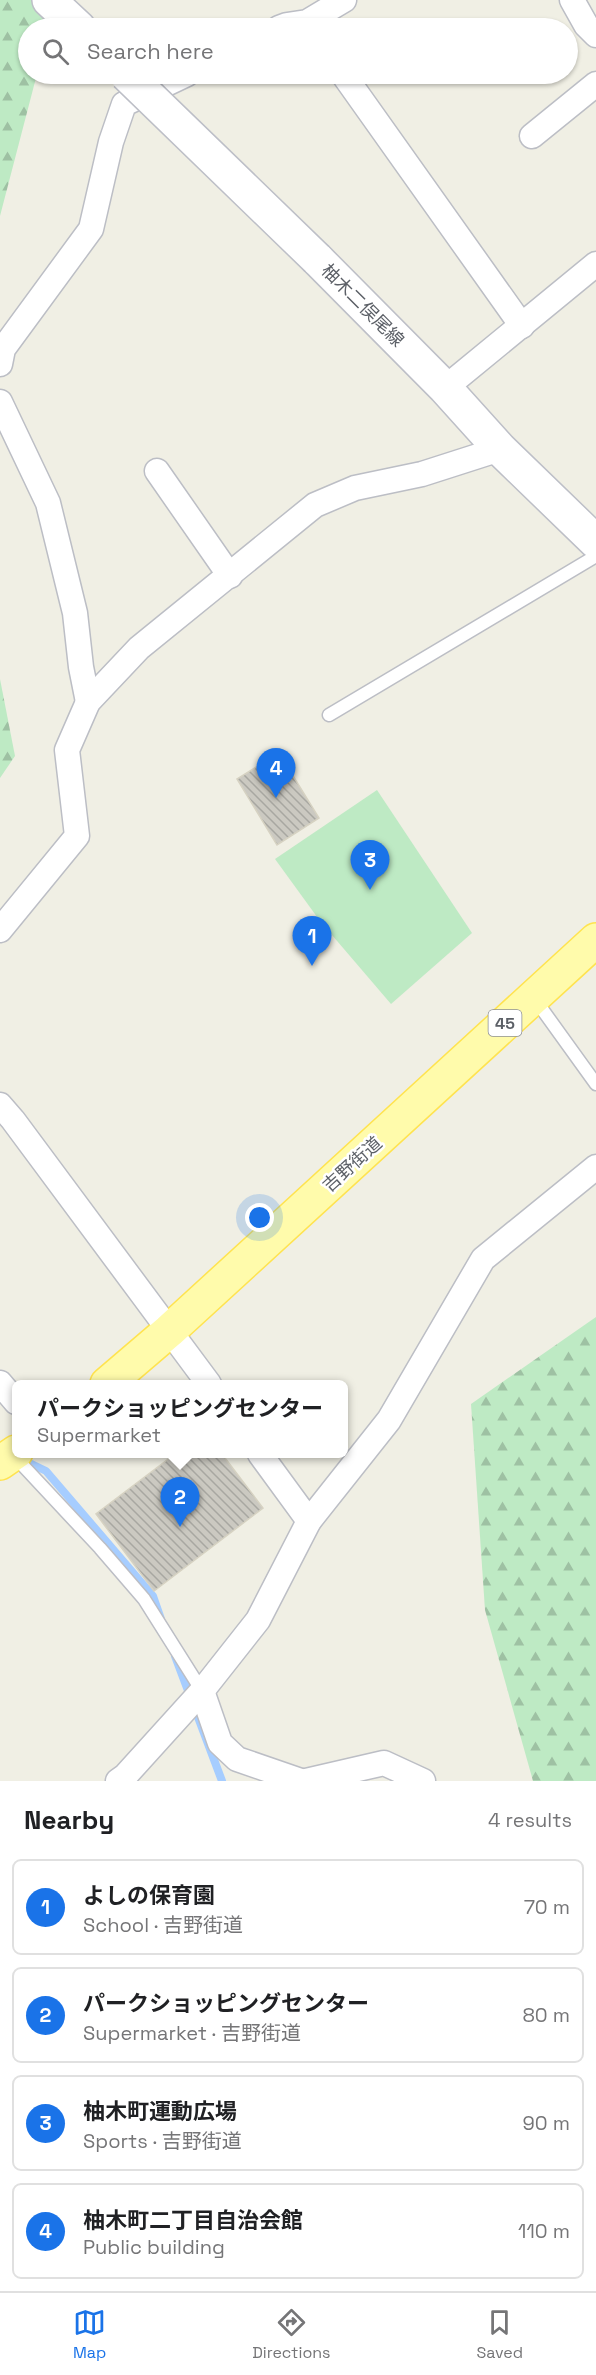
<!DOCTYPE html>
<meta charset="utf-8">
<style>
:root{--surface:#fff;--page:#f2f2f2;--text:#202124;--muted:#757577;--line:#e0e0e0;--accent:#1a73e8}
body{margin:0;font-family:"Space Grotesk","Noto Sans JP",sans-serif;background:var(--page);color:var(--text)}
.you{position:absolute;left:260px;top:1218px;width:21px;height:21px;margin:-15px;border:4px solid #fff;border-radius:50%;background:#1a73e8;box-shadow:0 0 0 9px #1a73e833}
.badge{display:grid;place-items:center;width:39px;height:39px;border-radius:50%;background:var(--accent);color:#fff;font-size:20px;font-weight:700}
.pin{position:absolute;translate:-50% -50px;filter:drop-shadow(0 2px 3px #0008)}
.pin::after{content:'';position:absolute;top:32px;width:21px;height:18px;background:inherit;clip-path:polygon(0 0,100% 0,50% 100%)}
.popup{position:absolute;left:12px;top:1380px;width:336px;height:78px;box-sizing:border-box;display:grid;place-content:center;border-radius:9px;background:var(--surface);filter:drop-shadow(0 2px 4px #0005);font-size:20px;white-space:nowrap;color:var(--muted)}
.popup b{font-size:22px;color:var(--text)}
.popup::after{content:'';position:absolute;left:50%;top:100%;margin-left:-12px;border:12px solid transparent;border-top-color:var(--surface)}
.list{margin:0;padding:0;list-style:none}
h2{display:flex;justify-content:space-between;align-items:center;height:78px;margin:0;padding:0 24px;font-size:26px}
h2 small{font-size:20px;font-weight:400;color:var(--muted)}
.list li{display:grid;grid-template-columns:39px 1fr auto;gap:18px;align-items:center;box-sizing:border-box;height:96px;margin:0 12px 12px;padding:0 12px;border:2px solid var(--line);border-radius:9px}
.list b{display:block;font-size:22px;white-space:nowrap}
.list p{margin:0;font-size:20px;white-space:nowrap;color:var(--muted)}
.list em{font-size:20px;font-style:normal;color:var(--muted)}
.icon{flex:none;width:33px;height:33px;fill:none;stroke:currentColor;stroke-width:2;stroke-linecap:round;stroke-linejoin:round}
.map{position:relative;flex:none;width:596px;height:1781px;overflow:hidden}
.search{position:absolute;background:var(--surface);box-shadow:0 2px 4px #0004;left:18px;right:18px;top:18px;height:66px;display:flex;align-items:center;gap:15px;box-sizing:border-box;padding:0 21px;border-radius:33px;color:var(--muted);font-size:22px}
.sheet{height:510px;background:var(--surface)}
nav{display:flex;justify-content:space-around;align-items:center;box-sizing:border-box;height:84px;border-top:2px solid var(--line);background:var(--surface);font-size:16px;color:var(--muted)}
nav a{display:grid;justify-items:center;gap:3px}
nav .on{color:var(--accent)}
.map>svg:first-child{display:block}
.forest{fill:url(#forest-firs)}
.pitch{fill:#beeac4}
.lines{fill:none;stroke-linecap:round;stroke-linejoin:round}
.stream{stroke:#a6cdff;stroke-width:8}
.building{fill:url(#building-back-hatch);stroke:#d6d2c2;stroke-width:1.5}
.lane-casing{stroke:#bcbec5;stroke-width:15}
.street-casing{stroke:#bcbec5;stroke-width:27}
.secondary-casing{stroke:#bdbfc7;stroke-width:36}
.primary-casing{stroke:#ffe34f;stroke-width:36}
.lane{stroke:#fff;stroke-width:12}
.street{stroke:#fff;stroke-width:24}
.secondary{stroke:#fff;stroke-width:33}
.primary{stroke:#fffbab;stroke-width:33}
.secondary-bridge-casing{stroke:#bdbfc7;stroke-width:36;stroke-linecap:butt}
.secondary-bridge{stroke:#fff;stroke-width:33}
.labels{text-anchor:middle;dominant-baseline:central;stroke-width:5;stroke-linejoin:round;paint-order:stroke}
.shield{fill:#fff;stroke:#8d9095;stroke-width:1.5}
.shield-label{font-size:16px;font-weight:bold;fill:#5c6067}
.street-label{font-size:18px;fill:#5c6067;stroke:#fff}
</style>
<div class="map">
<svg width="596" height="1781" viewBox="0 0 596 1781">
<defs>
<pattern id="forest-firs" width="22" height="20" patternUnits="userSpaceOnUse" patternTransform="scale(1.5)"><rect width="22" height="20" fill="#beeac4"/><path d="M5 1l3.5 6h-7zM16 11l3.5 6h-7z" fill="#9ec1a3"/></pattern>
<pattern id="building-back-hatch" width="6" height="6" patternUnits="userSpaceOnUse" patternTransform="scale(1.5)"><rect width="6" height="6" fill="#cbc9c1"/><path d="M-1 5l2 2M0 0l6 6M5-1l2 2" fill="none" stroke="#a8a7a1"/></pattern>
</defs>
<rect width="100%" height="100%" fill="#f0efe4"/>
<!-- forest -->
<g class="forest">
<path d="M0,0h64l-12,28h-24v46h9l-37,142z"/>
<path d="M0,679l15,77 -15,22z"/>
<path d="M596,1317v464h-63l-48,-171 -14,-206z"/>
</g>
<!-- pitch -->
<path class="pitch" d="M377,790l95,143 -81,71 -71,-83 -45,-62z"/>
<g class="lines">
<!-- stream -->
<g class="stream">
<path d="M19,1458l27,13 107,125 8,23"/>
<path d="M175,1656l47,125"/>
</g>
</g>
<!-- building -->
<g class="building">
<path d="M279,753l40,65 -42,27 -40,-66z"/>
<path d="M175,1454h47l41,54 -109,83 -58,-77z"/>
</g>
<g class="lines">
<defs>
<g id="lane">
<path d="M329,715l267,-159"/>
<path d="M534,998l62,86"/>
<path d="M14,1456l86,92 44,51 58,92"/>
</g>
<g id="street">
<path d="M572,0l14,25 10,10"/>
<path d="M279,28l8,-3 20,-3 37,-22"/>
<path d="M343,74l179,252"/>
<path d="M532,136l64,-52"/>
<path d="M0,364l3,-15 88,-120 20,-87 13,-38 63,-30"/>
<path d="M445,388l151,-124"/>
<path d="M0,402l48,101 27,110 6,54 7,35"/>
<path d="M157,471l73,105"/>
<path d="M0,930l77,-94 -10,-86 21,-48 51,-54 176,-143 40,-17 67,-14 78,-25"/>
<path d="M0,1105l13,15 196,264"/>
<path d="M0,1383l16,19"/>
<path d="M260,1454l49,67"/>
<path d="M202,1691l18,52 17,16 64,22"/>
<path d="M118,1781l7,-5 77,-85 56,-71 51,-99 80,-101 94,-161 113,-92"/>
<path d="M306,1781l78,-18 39,18"/>
</g>
<g id="secondary">
<path d="M49,0l30,28"/>
<path d="M317,259l128,129 55,61 96,93"/>
</g>
<g id="primary">
<path d="M107,1384l62,-53 427,-391"/>
<path d="M0,1463l16,-11"/>
</g>
</defs>
<!-- lane casing -->
<use href="#lane" class="lane-casing"/>
<!-- street casing -->
<use href="#street" class="street-casing"/>
<!-- secondary casing -->
<use href="#secondary" class="secondary-casing"/>
<!-- primary casing -->
<use href="#primary" class="primary-casing"/>
<!-- lane -->
<use href="#lane" class="lane"/>
<!-- street -->
<use href="#street" class="street"/>
<!-- secondary -->
<use href="#secondary" class="secondary"/>
<!-- primary -->
<use href="#primary" class="primary"/>
<defs>
<path id="secondary-bridge" d="M126,74l191,185"/>
</defs>
<!-- secondary-bridge casing -->
<use href="#secondary-bridge" class="secondary-bridge-casing"/>
<!-- secondary-bridge -->
<use href="#secondary-bridge" class="secondary-bridge"/>
</g>
<g class="labels">
<!-- shield labels -->
<rect class="shield" x="488.5" y="1010" width="33" height="26" rx="4.5"/>
<g class="shield-label">
<text x="505" y="1023">45</text>
</g>
<!-- street labels -->
<g class="street-label">
<text transform="translate(363 305) rotate(45)">柚木二俣尾線</text>
<text transform="translate(352 1164) rotate(-42)">吉野街道</text>
</g>
</g>
</svg>
<div class="you"></div>
<div class="pin badge" style="left:312px;top:966px">1</div>
<div class="pin badge" style="left:180px;top:1527px">2</div>
<div class="popup"><b>パークショッピングセンター</b>Supermarket</div>
<div class="pin badge" style="left:370px;top:890px">3</div>
<div class="pin badge" style="left:276px;top:798px">4</div>
<div class="search"><svg class="icon" aria-label="search" viewBox="0 0 24 24"><circle cx="10" cy="10" r="6"/><path d="M15 15l6 6"/></svg>Search here</div>
</div>
<section class="sheet">
<h2>Nearby<small>4 results</small></h2>
<ul class="list">
<li><span class="badge">1</span><div><b>よしの保育園</b><p>School · 吉野街道</p></div><em>70 m</em></li>
<li><span class="badge">2</span><div><b>パークショッピングセンター</b><p>Supermarket · 吉野街道</p></div><em>80 m</em></li>
<li><span class="badge">3</span><div><b>柚木町運動広場</b><p>Sports · 吉野街道</p></div><em>90 m</em></li>
<li><span class="badge">4</span><div><b>柚木町二丁目自治会館</b><p>Public building</p></div><em>110 m</em></li>
</ul>
</section>
<nav>
<a class="on"><svg class="icon" aria-label="map" viewBox="0 0 24 24"><path d="M3 6l6-2 6 2 6-2v14l-6 2-6-2-6 2zM9 4v14M15 6v14"/></svg>Map</a>
<a><svg class="icon" aria-label="directions" viewBox="0 0 24 24"><path d="M12 3l9 9-9 9-9-9zM9 14v-3h6M13 9l2 2-2 2"/></svg>Directions</a>
<a><svg class="icon" aria-label="saved" viewBox="0 0 24 24"><path d="M7 4h10v16l-5-4-5 4z"/></svg>Saved</a>
</nav>
